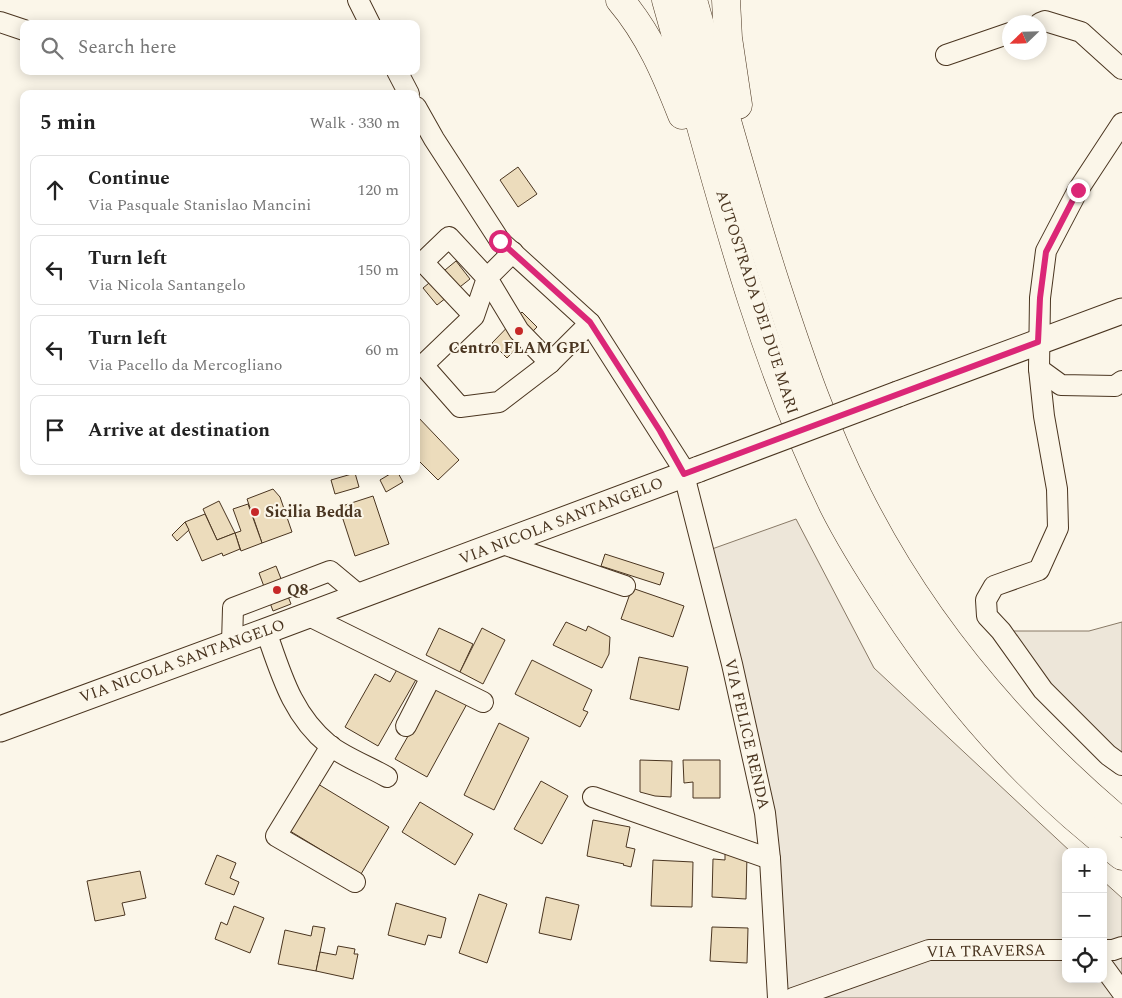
<!DOCTYPE html>
<meta charset="utf-8">
<style>
:root{--surface:#fff;--page:#f6f6f6;--text:#222;--muted:#767676;--line:#e0e0e0}
body{margin:0;font-family:Spectral,serif;background:var(--page);color:var(--text)}
.controls{position:absolute;right:15px;bottom:15px;display:grid;overflow:hidden;border-radius:10px;box-shadow:0 2px 12px #0003}
.controls button{width:45px;height:45px;display:grid;place-items:center;padding:0;border:0;border-bottom:1px solid var(--line);background:var(--surface);color:var(--text);font:25px sans-serif}
.compass{position:absolute;left:1002px;top:15px;width:45px;height:45px;border-radius:50%;background:var(--surface);box-shadow:0 2px 12px #0003;rotate:247deg}
.stop{position:absolute;width:15px;height:15px;margin:-11px;border:4px solid #db2777;border-radius:50%;background:#fff}
.stop.end{background:#db2777;border-color:#fff;box-shadow:0 1px 5px #0008}
.list{margin:0;padding:0;list-style:none}
h2{display:flex;justify-content:space-between;align-items:center;height:65px;margin:0;padding:0 20px;font-size:21px}
h2 small{font-size:16px;font-weight:400;color:var(--muted)}
.list li{display:grid;grid-template-columns:32px 1fr auto;gap:15px;align-items:center;box-sizing:border-box;height:70px;margin:0 10px 10px;padding:0 10px;border:1px solid var(--line);border-radius:10px}
.list b{display:block;font-size:19px;white-space:nowrap}
.list p{margin:0;font-size:16px;white-space:nowrap;color:var(--muted)}
.list em{font-size:16px;font-style:normal;color:var(--muted)}
.icon{flex:none;width:28px;height:28px;fill:none;stroke:currentColor;stroke-width:2;stroke-linecap:round;stroke-linejoin:round}
.map{position:relative;flex:none;width:1122px;height:998px;overflow:hidden}
.search{position:absolute;background:var(--surface);box-shadow:0 2px 12px #0003;left:20px;top:20px;width:400px;height:55px;display:flex;align-items:center;gap:12px;box-sizing:border-box;padding:0 18px;border-radius:10px;color:var(--muted);font-size:19px}
.panel{position:absolute;background:var(--surface);box-shadow:0 2px 12px #0003;left:20px;top:90px;width:400px;height:385px;border-radius:10px}
.map>svg:first-child{display:block}
.green{fill:#ede6d9;stroke:#887966}
.building{fill:#ecdcbc;stroke:#4a3520}
.lines{fill:none;stroke-linecap:round;stroke-linejoin:round}
.minor-casing{stroke:#4a3520;stroke-width:22}
.major-casing{stroke:#4a3520;stroke-width:27}
.highway-casing{stroke:#4a3520;stroke-width:29}
.minor{stroke:#fbf6e9;stroke-width:20}
.major{stroke:#fbf6e9;stroke-width:25}
.highway{stroke:#fbf6e9;stroke-width:28}
.major-bridge-casing{stroke:#4a3520;stroke-width:27;stroke-linecap:butt}
.major-bridge{stroke:#fbf6e9;stroke-width:25}
.route{stroke:#db2777;stroke-width:6}
.poi-dot{fill:#c62828;stroke:#fbf6e9;stroke-width:2}
.labels{text-anchor:middle;dominant-baseline:central;stroke-width:4;stroke-linejoin:round;paint-order:stroke}
.street-label{font-size:16px;fill:#4a3520;stroke:#fbf6e9}
.poi-label{font-size:16px;font-weight:bold;fill:#4a3520;stroke:#fbf6e9;text-anchor:start}
</style>
<div class="map">
<svg width="1122" height="998" viewBox="0 0 1122 998">
<rect width="100%" height="100%" fill="#fbf6e9"/>
<!-- green -->
<g class="green">
<path d="M796,519l78,149 197,184h-5v127h37v-98l19,17v100h-339l-8,-170 -63,-279z"/>
<path d="M1122,622v143l-121,-134h88z"/>
</g>
<!-- building -->
<g class="building">
<path d="M518,167l19,27 -19,13 -18,-27z"/>
<path d="M456,261l14,18 -33,26 -14,-17z"/>
<path d="M522,312l15,15 -30,31 -15,-15z"/>
<path d="M416,415l43,45 -21,20 -22,-22z"/>
<path d="M395,471h2l6,11 -17,10 -6,-12z"/>
<path d="M355,473l4,14 -24,7 -4,-14z"/>
<path d="M273,489l7,8 12,35 -30,11 -15,-44z"/>
<path d="M373,496l16,48 -34,12 -16,-49z"/>
<path d="M219,501l16,32 -18,7 -14,-31z"/>
<path d="M248,504l14,39 -21,8 -6,-18 6,-2 -8,-22z"/>
<path d="M205,514l12,26 18,-7 5,16 -17,7 -1,-3 -20,8 -17,-39z"/>
<path d="M185,522l4,8 -12,11 -5,-6z"/>
<path d="M605,554l59,19 -4,12 -59,-19z"/>
<path d="M276,566l15,38 -18,7 -14,-38z"/>
<path d="M632,588l52,18 -11,31 -52,-18z"/>
<path d="M566,622l20,9 2,-5 22,11 -1,17 -7,14 -49,-23z"/>
<path d="M439,628l34,16 -13,28 -34,-17z"/>
<path d="M482,628l23,12 -22,44 -23,-12z"/>
<path d="M639,657l49,10 -9,43 -49,-11z"/>
<path d="M532,660l60,30 -9,20 5,2 -8,15 -65,-33z"/>
<path d="M399,666l19,10 -40,70 -33,-19 30,-53 15,8z"/>
<path d="M437,685l31,17 -41,75 -32,-18z"/>
<path d="M499,723l30,15 -35,72 -30,-15z"/>
<path d="M640,760l32,1 -1,36 -16,-1 -15,-4z"/>
<path d="M683,760h37v38h-27v-16l-9,1z"/>
<path d="M313,781l76,46 -28,47 -76,-46z"/>
<path d="M541,781l27,15 -26,48 -28,-15z"/>
<path d="M420,802l53,32 -18,31 -53,-33z"/>
<path d="M593,820l37,7 -4,20 9,2 -4,18 -8,-2 1,-1 -37,-8z"/>
<path d="M725,847l22,8 -1,44 -34,-2 1,-38 12,1z"/>
<path d="M217,855l19,8 -6,15 9,4 -5,13 -29,-11z"/>
<path d="M653,860l40,2 -1,45 -41,-1z"/>
<path d="M140,871l6,27 -24,5 3,12 -30,6 -8,-40z"/>
<path d="M479,894l28,10 -20,59 -28,-10z"/>
<path d="M546,897l33,8 -8,35 -32,-7z"/>
<path d="M396,903l50,15 -5,20 -13,-3 -3,10 -37,-10z"/>
<path d="M234,906l30,12 -14,35 -35,-14 6,-17 6,3z"/>
<path d="M313,926l12,2 -9,43 -38,-7 7,-34 26,6z"/>
<path d="M712,927l36,1 -1,35 -37,-2z"/>
<path d="M338,946l17,3 -1,5h4l-5,25 -37,-8 4,-19 16,3z"/>
</g>
<g class="lines">
<defs>
<g id="minor">
<path d="M358,0l12,24"/>
<path d="M0,22l24,8"/>
<path d="M1040,23l5,-2 36,11 41,37"/>
<path d="M946,55l64,-22"/>
<path d="M397,71l12,23"/>
<path d="M416,107l18,32 66,102 90,82 92,144 50,197 33,149 5,46 8,139"/>
<path d="M1122,123l-44,67 -32,61 -6,47 -1,71 5,47 13,73 1,39 -19,42 -45,16 -8,14 1,16 14,15 42,59 65,65 14,10"/>
<path d="M513,252l-26,26 32,53 31,32 40,-40"/>
<path d="M474,316l13,-38 -38,-41 -26,25 51,54 -51,49 37,42 39,-5 51,-39"/>
<path d="M1039,369l22,16 54,1 7,-5"/>
<path d="M500,543l125,43"/>
<path d="M307,615l176,87"/>
<path d="M266,631c15,43 26,84 63,114 15,12 41,22 58,32"/>
<path d="M232,643l1,-35 97,-37 30,25"/>
<path d="M406,726l25,-49"/>
<path d="M331,746l-55,90 79,46"/>
<path d="M593,797l177,62"/>
<path d="M1103,950h10l9,-3"/>
<path d="M1103,966l19,26"/>
<path d="M793,998l136,-48h137"/>
</g>
<g id="major">
<path d="M898,394l224,-83"/>
<path d="M0,729l266,-98 433,-162"/>
</g>
<g id="highway">
<path d="M620,0c29,34 46,74 62,115"/>
<path d="M666,0c48,170 89,346 167,505 17,34 38,67 59,99 62,95 139,183 230,252"/>
<path d="M693,0c27,96 53,193 84,288 23,70 47,141 81,208 63,126 156,236 264,327"/>
<path d="M726,0l2,38 10,67"/>
</g>
</defs>
<!-- minor casing -->
<use href="#minor" class="minor-casing"/>
<!-- major casing -->
<use href="#major" class="major-casing"/>
<!-- highway casing -->
<use href="#highway" class="highway-casing"/>
<!-- minor -->
<use href="#minor" class="minor"/>
<!-- major -->
<use href="#major" class="major"/>
<!-- highway -->
<use href="#highway" class="highway"/>
<defs>
<path id="major-bridge" d="M699,469l199,-75"/>
</defs>
<!-- major-bridge casing -->
<use href="#major-bridge" class="major-bridge-casing"/>
<!-- major-bridge -->
<use href="#major-bridge" class="major-bridge"/>
</g>
<g class="lines">
<!-- route -->
<path class="route" d="M500,241l90,81 70,109 24,43 354,-132 2,-44 6,-46 32,-62"/>
</g>
<!-- markers -->
<g class="poi-dot">
<circle cx="519" cy="331" r="5"/>
<circle cx="255" cy="512" r="5"/>
<circle cx="277" cy="590" r="5"/>
</g>
<g class="labels">
<!-- street labels -->
<g class="street-label">
<text transform="translate(757 302) rotate(72)">AUTOSTRADA DEI DUE MARI</text>
<text transform="translate(561 521) rotate(-21)">VIA NICOLA SANTANGELO</text>
<text transform="translate(182 661) rotate(-20)">VIA NICOLA SANTANGELO</text>
<text transform="translate(747 734) rotate(77)">VIA FELICE RENDA</text>
<text transform="translate(986 951) rotate(-1)">VIA TRAVERSA</text>
</g>
<!-- poi labels -->
<g class="poi-label">
<text x="519" y="348" text-anchor="middle">Centro FLAM GPL</text>
<text x="265" y="512">Sicilia Bedda</text>
<text x="287" y="590">Q8</text>
</g>
</g>
</svg>
<div class="controls">
<button>+</button>
<button>−</button>
<button><svg class="icon" aria-label="locate" viewBox="0 0 24 24"><circle cx="12" cy="12" r="6"/><path d="M12 2v4M12 18v4M2 12h4M18 12h4"/></svg></button>
</div>
<svg class="compass" viewBox="-18 -18 36 36"><path d="M0-13l5 13h-10z" fill="#e53935"/><path d="M0 13l5-13h-10z" fill="#767676"/></svg>
<div class="stop" style="left:500px;top:241px"></div>
<div class="stop end" style="left:1078px;top:190px"></div>
<div class="search"><svg class="icon" aria-label="search" viewBox="0 0 24 24"><circle cx="10" cy="10" r="6"/><path d="M15 15l6 6"/></svg>Search here</div>
<section class="panel">
<h2>5 min<small>Walk · 330 m</small></h2>
<ul class="list">
<li><svg class="icon" aria-label="ahead" viewBox="0 0 24 24"><path d="M12 20V5M6 11l6-6 6 6"/></svg><div><b>Continue</b><p>Via Pasquale Stanislao Mancini</p></div><em>120 m</em></li>
<li><svg class="icon" aria-label="left" viewBox="0 0 24 24"><path d="M17 20v-9H6M10 6l-5 5 5 5"/></svg><div><b>Turn left</b><p>Via Nicola Santangelo</p></div><em>150 m</em></li>
<li><svg class="icon" aria-label="left" viewBox="0 0 24 24"><path d="M17 20v-9H6M10 6l-5 5 5 5"/></svg><div><b>Turn left</b><p>Via Pacello da Mercogliano</p></div><em>60 m</em></li>
<li><svg class="icon" aria-label="arrive" viewBox="0 0 24 24"><path d="M6 21V4h12l-3 4 3 4H6"/></svg><div><b>Arrive at destination</b></div></li>
</ul>
</section>
</div>
